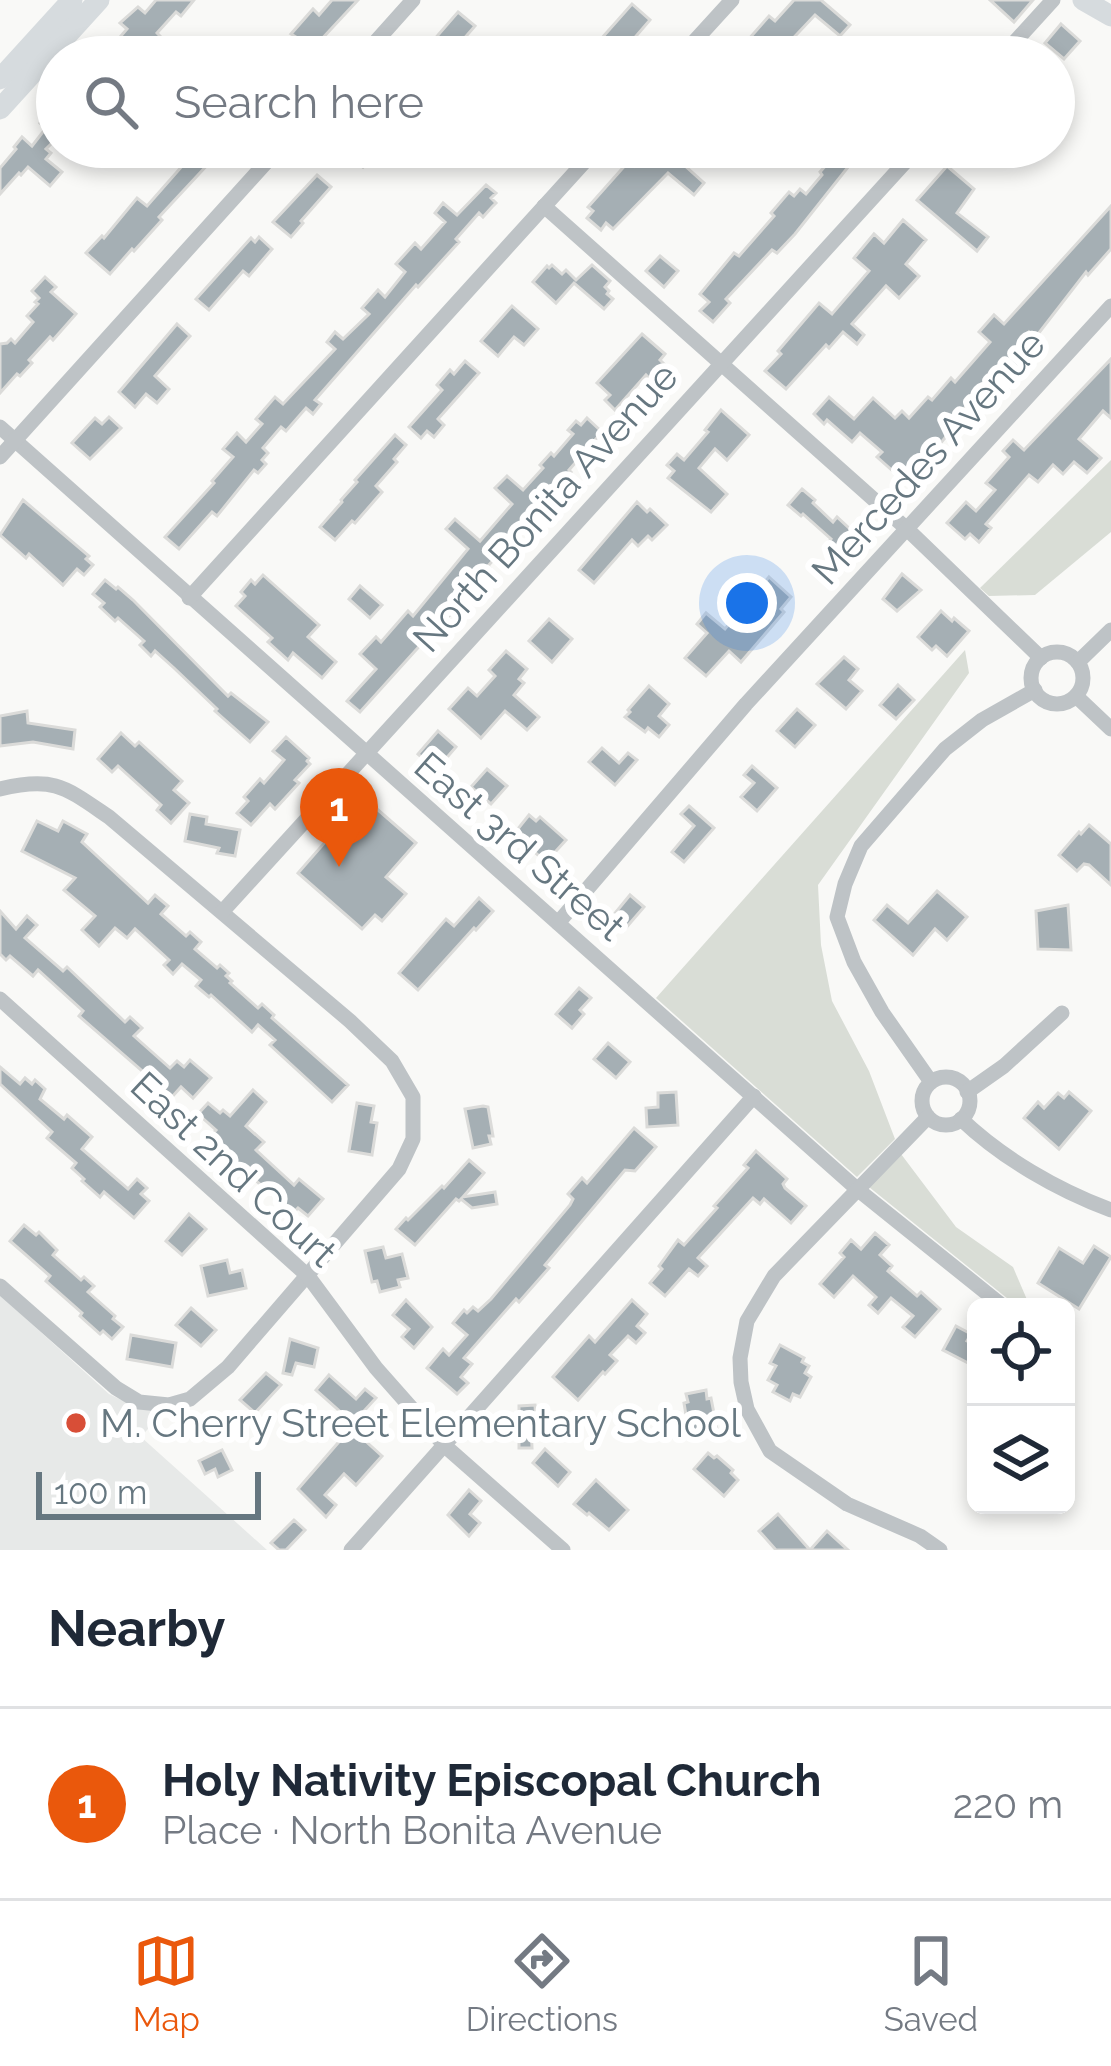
<!DOCTYPE html>
<meta charset="utf-8">
<style>
:root{--surface:#fff;--page:#f2f2f3;--text:#1f2937;--muted:#747a83;--line:#e0e1e3;--accent:#ea580c}
body{margin:0;font-family:Raleway,sans-serif;background:var(--page);color:var(--text)}
.controls{position:absolute;right:36px;bottom:36px;display:grid;overflow:hidden;border-radius:18px;box-shadow:0 6px 18px #0003}
.controls button{width:108px;height:108px;display:grid;place-items:center;padding:0;border:0;border-bottom:3px solid var(--line);background:var(--surface);color:var(--text);font:60px sans-serif}
.scale{position:absolute;left:36px;bottom:30px;width:225px;box-sizing:border-box;padding-left:12px;border:6px solid #667780;border-top:0;font-size:33px;line-height:42px;white-space:nowrap;color:#667780;-webkit-text-stroke:9px #fff;paint-order:stroke}
.you{position:absolute;left:747px;top:603px;width:42px;height:42px;margin:-30px;border:9px solid #fff;border-radius:50%;background:#1a73e8;box-shadow:0 0 0 18px #1a73e833}
.badge{display:grid;place-items:center;width:78px;height:78px;border-radius:50%;background:var(--accent);color:#fff;font-size:39px;font-weight:700}
.pin{position:absolute;translate:-50% -99px;filter:drop-shadow(0 3px 6px #0008)}
.pin::after{content:'';position:absolute;top:63px;width:42px;height:36px;background:inherit;clip-path:polygon(0 0,100% 0,50% 100%)}
.list{margin:0;padding:0;list-style:none}
h2{display:flex;justify-content:space-between;align-items:center;height:156px;margin:0;padding:0 48px;font-size:51px}
h2 small{font-size:39px;font-weight:400;color:var(--muted)}
.list li{display:grid;grid-template-columns:78px 1fr auto;gap:36px;align-items:center;box-sizing:border-box;height:192px;padding:0 48px;border-top:3px solid var(--line)}
.list b{display:block;font-size:45px;white-space:nowrap}
.list p{margin:0;font-size:39px;white-space:nowrap;color:var(--muted)}
.list em{font-size:39px;font-style:normal;color:var(--muted)}
.icon{flex:none;width:66px;height:66px;fill:none;stroke:currentColor;stroke-width:2;stroke-linecap:round;stroke-linejoin:round}
.map{position:relative;flex:none;width:1111px;height:1550px;overflow:hidden}
.search{position:absolute;background:var(--surface);box-shadow:0 6px 18px #0003;left:36px;right:36px;top:36px;height:132px;display:flex;align-items:center;gap:30px;box-sizing:border-box;padding:0 42px;border-radius:66px;color:var(--muted);font-size:45px}
.sheet{height:348px;background:var(--surface)}
nav{display:flex;justify-content:space-around;align-items:center;box-sizing:border-box;height:168px;border-top:3px solid var(--line);background:var(--surface);font-size:33px;color:var(--muted)}
nav a{display:grid;justify-items:center;gap:6px}
nav .on{color:var(--accent)}
.map>svg:first-child{display:block}
.built{fill:#e7e9e8}
.green{fill:#d9ddd6}
.building{fill:#a5afb4;stroke:#dbdbd9;stroke-width:3}
.lines{fill:none;stroke-linecap:round;stroke-linejoin:round}
.street{stroke:#bec3c6;stroke-width:15}
.secondary{stroke:#d6dbde;stroke-width:21}
.poi-dot{fill:#d84e37;stroke:#fff;stroke-width:4.5}
.labels{text-anchor:middle;dominant-baseline:central;stroke-width:12;stroke-linejoin:round;paint-order:stroke}
.street-label{font-size:39px;fill:#667780;stroke:#fff}
.poi-label{font-size:39px;fill:#667780;stroke:#fff;text-anchor:start}
</style>
<div class="map">
<svg width="1111" height="1550" viewBox="0 0 1111 1550">
<rect width="100%" height="100%" fill="#f9f9f7"/>
<!-- built -->
<path class="built" d="M0,1295l109,99 27,13 30,1 -25,29 126,113h-267z"/>
<!-- green -->
<g class="green">
<path d="M1111,460v72l-76,63 -46,1 -9,-8z"/>
<path d="M965,650l4,23 -151,212 3,60 11,56 37,70 26,68 -38,38 -201,-179z"/>
<path d="M901,1154l55,73 57,40 15,35 -4,5h-6l-149,-120z"/>
</g>
<!-- building -->
<g class="building">
<path d="M156,0h38l-13,16 -5,-4 -19,21 9,9 -13,15h-24l-15,-13 13,-15 -7,-6 18,-16 7,6z"/>
<path d="M332,0h26l-53,57h-27l18,-20 -5,-3 22,-25 6,6z"/>
<path d="M794,0h27l29,25 -10,11 -25,-21 -33,35 -8,-7 -13,14h-28l36,-41 6,5z"/>
<path d="M990,0h43l-19,22z"/>
<path d="M632,4l18,16 -32,37h-33z"/>
<path d="M458,12l17,14 -27,31h-29z"/>
<path d="M1061,24l19,17 -16,18 -19,-16z"/>
<path d="M57,104v34l-11,11 5,4 -5,6 16,13 -12,14 -22,-19 -7,8 -2,-2 -19,21v-26l16,-19 -2,-2 8,-10 10,9 14,-18 -6,-5z"/>
<path d="M185,147h39l-65,70 3,3 -28,31 -2,-2 -22,25 -24,-21 16,-17 2,2 33,-40 10,8 37,-42 -8,-7z"/>
<path d="M329,147h52l-18,20 -12,-11 -5,6z"/>
<path d="M651,147h31l-8,9 30,27 -10,12 -26,-22 -55,56 -7,-6 -5,7 -14,-12 6,-7 -5,-4 41,-46 5,5z"/>
<path d="M842,147h22l-69,87 -18,19 -5,-3 -46,49 4,4 -17,19 -13,-11 9,-9 -9,-8 34,-41 5,3 35,-40 -3,-3 18,-21 5,4 6,-7 6,5 16,-19 -2,-3z"/>
<path d="M947,166l27,23 -17,24 31,24 -11,14 -60,-51z"/>
<path d="M317,175l14,12 -30,34 2,2 -12,14 -18,-15z"/>
<path d="M486,185l10,8 -5,5 5,5 -4,4 -9,10 -4,-4 -23,26 3,3 -41,45 -2,-2 -101,115 6,4 -8,10 -7,-6 -20,23 -5,-4 -18,21 5,5 -6,7 4,4 -8,9 -4,-3 -37,46 -5,-4 -33,37 -14,-12 49,-54 -2,-2 21,-24 -10,-8 14,-16 9,9 16,-18 -6,-5 19,-22 8,7 52,-55 -8,-7 8,-10 8,7 26,-25 -7,-6 16,-18 7,7 20,-25 -9,-8 19,-21 6,6 24,-27 -10,-9 8,-10 14,12z"/>
<path d="M1111,206v43l-23,26 -2,-3 -51,66 -6,-6 -15,17 14,17 -22,24 -9,-7 -10,11 -5,-5 -21,23 -2,-2 -16,18 6,5 -23,28 4,4 -19,22 -34,-30 5,-5 -22,-19 -8,9 -25,-22 -3,4 -10,-10 15,-17 25,22 19,-21 22,20 7,-7 7,7 19,-21 4,3 19,-22 4,4 35,-40 -11,-10 15,-17 10,9z"/>
<path d="M903,220l23,20 -20,24 13,12 -20,22 -13,-12 -34,38 12,11 -7,9 -14,-12 -14,16 -3,-3 -40,44 -21,-18 16,-17 -3,-3 41,-48 13,11 37,-43 -15,-13 20,-24 10,9z"/>
<path d="M259,237l13,12 -23,27 -6,-5 -34,39 -13,-11 55,-61 4,4z"/>
<path d="M660,256l18,15 -14,16 -18,-16z"/>
<path d="M552,265l10,9 4,-4 10,10 16,-15 18,16 -5,6 4,4 -2,3 6,5 -9,10 -30,-26 -18,20 -23,-21 14,-16 2,2z"/>
<path d="M45,277l11,10 -5,5 25,22 -23,26 -3,-3 -21,23 3,3 -12,13 -3,-2 -17,19v-49l7,-1 4,-4 4,4 18,-21 -6,-6 11,-12 -3,-2 4,-4 -7,-7z"/>
<path d="M512,306l26,23 -14,16 -10,-8 -16,19 -17,-15z"/>
<path d="M177,324l13,12 -35,40 14,13 -12,14 -11,-9 -11,13 -16,-15z"/>
<path d="M642,334l23,20 -5,6 4,4 -14,15 -4,-4 -31,35 -10,-10 5,-5 -13,-12z"/>
<path d="M1111,359v59l-8,-7 -24,28 22,19 -14,15 -13,-11 -11,12 -10,-9 -15,17 -9,-7 -43,49 5,4 -12,14 -9,-8 -5,5 -18,-16 19,-21 10,9 19,-21 -9,-7 23,-26 -6,-6 10,-11 11,10z"/>
<path d="M465,361l14,12 -41,46 6,6 -10,12 -7,-6 -6,7 -12,-11 33,-37 -5,-5 13,-15 4,4z"/>
<path d="M721,410l28,25 -22,25 -12,-11 -16,19 28,26 -16,18 -43,-34 6,-7 -7,-6 10,-11 7,6 24,-28 -3,-2z"/>
<path d="M109,417l12,11 -31,31 -18,-16 23,-25 7,6z"/>
<path d="M587,418l15,14 -33,38 2,2 -8,9 -2,-2 -21,24 6,5 -15,17 -3,-4 -40,45 2,2 -28,32 3,3 -8,9 -2,-2 -10,10 -1,-1 -84,93 -13,-11 29,-32 -16,-15 16,-17 5,5 27,-31 5,5 55,-67 -22,-20 9,-10 25,22 32,-37 -17,-16 12,-12 16,14 20,-22 -3,-3 11,-12 3,3 19,-22 -5,-4 8,-9 5,4z"/>
<path d="M395,435l11,10 -12,14 3,3 -21,24 6,6 -27,31 -3,-2 -17,19 -15,-13 22,-25 -1,-2 16,-18 -2,-2z"/>
<path d="M802,489l13,11 -2,3 20,19 4,-5 26,24 -13,15 -6,-5 -3,4 -13,-12 3,-4 -28,-25 -2,2 -13,-11z"/>
<path d="M23,500l66,56 -3,3 7,6 -9,10 -7,-6 -14,16 -34,-31 -3,4 -26,-23z"/>
<path d="M637,502l10,10 3,-3 17,16 -15,15 -4,-4 -10,10 -6,-6 -38,43 -15,-13z"/>
<path d="M902,574l19,16 -24,21 -14,-12z"/>
<path d="M263,575l56,50 -11,12 28,25 -14,16 -29,-25 -5,7 -20,-18 4,-4 -36,-32 9,-10 -4,-4 10,-12 4,4z"/>
<path d="M769,577l22,20 -10,12 3,3 -43,50 -12,-11 -23,25 -21,-18 22,-25 -10,-9 9,-11 19,16z"/>
<path d="M105,580l11,9 2,-2 15,13 95,96 3,-3 37,29 -18,20 -35,-31 2,-2 -43,-41 -19,-17 -4,5 -11,-11 4,-4 -26,-23 -3,3 -15,-14 4,-4 -11,-9z"/>
<path d="M360,586l22,19 -12,13 -21,-19z"/>
<path d="M941,611l11,10 2,-3 15,13 -22,25 -11,-10 -4,4 -14,-13z"/>
<path d="M549,619l23,20 -20,23 -23,-21z"/>
<path d="M506,651l21,18 -8,10 5,4 -10,12 25,22 -12,13 -22,-19 -24,27 -32,-29 19,-21 9,8 18,-20 -6,-6z"/>
<path d="M844,657l14,12 -9,11 13,11 -16,18 -29,-25z"/>
<path d="M898,685l16,15 -18,19 -16,-14z"/>
<path d="M649,686l20,18 -10,12 10,9 -10,12 -11,-9 -3,4 -20,-15 5,-5 -2,-2z"/>
<path d="M797,709l18,16 -20,22 -18,-16z"/>
<path d="M27,711l1,12 47,7 -2,19 -40,-7 -33,4v-30z"/>
<path d="M438,731l18,16 -20,23 -18,-16z"/>
<path d="M121,733l14,13 4,-4 43,39 -8,9 15,13 -18,20 -14,-13 4,-5 -43,-39 -6,6 -14,-13z"/>
<path d="M286,737l23,21 -2,3 3,3 -15,16 4,3 -24,26 -5,-5 -19,21 -14,-12 11,-12 -4,-4 16,-18 4,4 20,-23 -11,-9z"/>
<path d="M602,748l17,15 9,-10 9,7 -22,25 -26,-23z"/>
<path d="M752,766l25,22 -20,23 -16,-14 13,-14 -10,-8z"/>
<path d="M487,769l20,17 -16,18 -20,-17z"/>
<path d="M370,803l46,40 -30,34 20,17 -24,27 -7,-6 -13,14 -64,-56 35,-40 6,5z"/>
<path d="M689,806l25,22 -30,34 -12,-10 22,-26 -13,-12z"/>
<path d="M190,814l17,3 -1,7 34,6 -5,26 -18,-3 2,-5 -34,-7z"/>
<path d="M529,815l7,6 4,-4 26,23 -20,22 -22,-19 4,-4 -11,-9z"/>
<path d="M37,821l21,10 5,-10 24,13 -5,8 66,61 7,-8 13,11 -7,8 25,22 4,-4 11,10 -6,7 22,19 3,-3 9,8 -3,3 6,5 -2,2 28,25 4,-4 12,11 -2,3 76,67 -16,17 -62,-57 5,-5 -17,-15 -6,7 -41,-37 -2,2 -13,-11 5,-6 -19,-16 -9,10 -9,-9 5,-5 -34,-31 -8,9 -12,-10 -16,18 -17,-16 13,-14 -31,-26 11,-12 -53,-27z"/>
<path d="M1089,825l22,19v41l-22,-20 -5,-1 -7,7 -18,-16 20,-23 2,2z"/>
<path d="M937,891l30,26 -20,23 -12,-11 -22,26 -39,-35 13,-15 21,18z"/>
<path d="M630,895l14,12 -20,23 -13,-12z"/>
<path d="M479,898l14,13 -17,19 -2,-2 -56,62 -19,-17 47,-54 8,7z"/>
<path d="M1068,905l3,45 -33,-1 -2,-38z"/>
<path d="M0,911l16,18 11,-13 10,9 -12,13 38,33 4,-4 58,55 5,-5 12,11 -8,8 36,32 7,-7 7,6 6,-7 21,18 -18,20 -12,-11 -9,10 -93,-81 4,-5 -45,-41 -5,6 -23,-20 -4,4 -6,-6z"/>
<path d="M579,988l12,10 -11,12 4,4 -12,14 -16,-14z"/>
<path d="M608,1043l22,19 -14,16 -22,-19z"/>
<path d="M0,1067l20,17 5,-6 7,6 3,-4 10,9 -5,10 24,20 3,-4 25,22 -10,12 46,40 9,-10 10,9 -6,6 8,7 -15,17 -30,-26 -4,5 -18,-16 2,-2 -12,-11 4,-5 -29,-25 5,-6 -52,-48z"/>
<path d="M253,1090l13,12 -20,24 18,16 -8,8 38,35 5,-6 24,20 -15,17 -10,-8 -5,5 -85,-74 8,-9 -18,-16 10,-11 12,10 3,-3 7,6z"/>
<path d="M676,1092l2,33 -31,2 -1,-19 12,-1v-14z"/>
<path d="M1069,1092l22,19 -32,38 -35,-31 14,-16 6,6 14,-15 6,5z"/>
<path d="M357,1103l17,3 -3,16 6,1 -5,32 -23,-4z"/>
<path d="M483,1106l5,1 5,29h-4l2,8 -18,4 -8,-39z"/>
<path d="M634,1128l22,19 -21,24 -10,-1 -80,95 4,3 -30,34 -3,-3 -52,59 8,6 -11,13 7,6 -11,11 -30,-26 16,-19 6,6 18,-20 -14,-12 11,-13 3,3 6,-6 5,4 13,-12 79,-94 3,-6 -5,-5 14,-16 5,5z"/>
<path d="M756,1151l31,28 -4,5 2,4 21,18 -15,17 -27,-24 -4,5 -7,-6 -55,60 9,8 -9,10 -9,-7 -24,27 -15,-13 12,-14 -3,-3 19,-26 6,5 33,-37 -3,-2 34,-38 -4,-3z"/>
<path d="M469,1160l15,13 -21,24 32,-5 2,12 -25,4 -11,-9 -2,2 -3,-2 -41,46 -19,-16 10,-11 2,2 34,-34 2,2z"/>
<path d="M189,1214l17,15 -24,26 -16,-14z"/>
<path d="M24,1225l12,10 3,-3 18,18 -4,5 28,25 3,-3 10,9 -6,6 27,24 -2,3 10,8 -11,12 -9,-8 -3,3 -20,-18 2,-3 -36,-32 4,-5 -40,-35z"/>
<path d="M875,1233l14,12 -9,10 12,11 -4,5 29,25 4,-4 19,17 -25,28 -12,-10 10,-11 -22,-18 -13,15 -9,-8 7,-8 -23,-21 -19,21 -14,-13 24,-27 -4,-4 11,-13 10,9z"/>
<path d="M1094,1246l17,11 -32,52 -41,-26 21,-35 24,15z"/>
<path d="M383,1247l3,11 16,-4 6,24 -10,2 2,7 -20,5 -3,-11 -5,1 -7,-31z"/>
<path d="M227,1260l3,13 12,-3 4,18 -38,8 -7,-30z"/>
<path d="M406,1300l26,27 -18,21 -12,-11 7,-8 -16,-14z"/>
<path d="M632,1300l15,14 -10,12 8,7 -9,10 -8,-7 -18,19 7,6 -12,13 -2,-2 -25,28 -25,-23 36,-41 6,6z"/>
<path d="M191,1308l25,22 -15,16 -25,-21z"/>
<path d="M956,1326l15,8 -4,7 9,5v21l-33,-17z"/>
<path d="M131,1335l45,8 -4,24 -45,-8z"/>
<path d="M290,1339l28,9 -4,19 -18,-4 -4,12 -9,-2z"/>
<path d="M780,1345l24,13 -2,4 7,4 -4,7 6,4 -11,20 -7,-3 -3,7 -17,-9 4,-7 -9,-5 8,-14 -6,-3z"/>
<path d="M266,1373l15,12 -26,28 -15,-13z"/>
<path d="M329,1375l27,24 9,-10 11,9 -23,25 -37,-33z"/>
<path d="M706,1390l1,9 4,-1 6,31 -23,4 -2,-7 -4,1 -4,-24 4,-1 -2,-8z"/>
<path d="M535,1405l1,16 -5,1 1,26h-13v-11h-6v-20h6v-11z"/>
<path d="M351,1428l31,28 -26,29 -12,-11 -19,21 11,10 -10,12 -28,-28z"/>
<path d="M545,1449l25,23 -12,14 -25,-23z"/>
<path d="M222,1450l10,20 -14,7 -3,-8 -10,5 -6,-13z"/>
<path d="M708,1453l6,5 3,-2 16,14 -2,3 7,7 -14,16 -30,-27z"/>
<path d="M596,1480l32,30 -19,20 -20,-17 -2,2 -13,-11z"/>
<path d="M469,1490l12,11 -11,13 10,9 -11,13 -21,-21z"/>
<path d="M778,1514l32,36 17,-19 21,19h-72l-17,-19z"/>
<path d="M294,1520l11,10 -19,20h-7l-8,-7z"/>
</g>
<g class="lines">
<!-- street -->
<g class="street">
<path d="M362,57l51,-57"/>
<path d="M680,57l52,-57"/>
<path d="M1001,57l52,-57"/>
<path d="M544,206l363,323 134,129"/>
<path d="M0,427l857,762 147,118"/>
<path d="M0,457l280,-310"/>
<path d="M189,598l409,-451"/>
<circle cx="1057" cy="678" r="26"/>
<path d="M1078,662l33,-32"/>
<path d="M1076,696l35,33"/>
<path d="M0,789c54,-13 65,-2 109,28l241,204 42,40 21,36v42l-14,30 -171,198 -38,32 -21,6 -30,-3 -23,-14 -116,-102"/>
<path d="M222,912l697,-765"/>
<path d="M558,923l188,-219 365,-398"/>
<path d="M0,999l308,277 68,92 69,78 118,104"/>
<circle cx="946" cy="1101" r="24"/>
<path d="M931,1082l-49,-70 -28,-50 -17,-45 8,-33 16,-38 84,-97 37,-29 53,-30"/>
<path d="M967,1092l37,-26 58,-53"/>
<path d="M928,1117l-154,159 -27,45 -7,37 1,24 6,27 23,42 77,53 73,32 20,14"/>
<path d="M961,1119c41,39 96,71 150,91"/>
<path d="M351,1550l403,-454"/>
</g>
<!-- secondary -->
<g class="secondary">
<path d="M1083,0l28,16"/>
<path d="M0,79l72,-79"/>
<path d="M0,109l99,-109"/>
</g>
</g>
<!-- markers -->
<circle class="poi-dot" cx="76" cy="1423" r="12"/>
<g class="labels">
<!-- street labels -->
<g class="street-label">
<text transform="translate(928 457) rotate(-48)">Mercedes Avenue</text>
<text transform="translate(545 507) rotate(-48)">North Bonita Avenue</text>
<text transform="translate(520 846) rotate(41)">East 3rd Street</text>
<text transform="translate(234 1169) rotate(43)">East 2nd Court</text>
</g>
<!-- poi labels -->
<g class="poi-label">
<text x="100" y="1423">M. Cherry Street Elementary School</text>
</g>
</g>
</svg>
<div class="controls">
<button><svg class="icon" aria-label="locate" viewBox="0 0 24 24"><circle cx="12" cy="12" r="6"/><path d="M12 2v4M12 18v4M2 12h4M18 12h4"/></svg></button>
<button><svg class="icon" aria-label="layers" viewBox="0 0 24 24"><path d="M12 4l9 5-9 5-9-5zM3 14l9 5 9-5"/></svg></button>
</div>
<div class="scale">100 m</div>
<div class="you"></div>
<div class="pin badge" style="left:339px;top:867px">1</div>
<div class="search"><svg class="icon" aria-label="search" viewBox="0 0 24 24"><circle cx="10" cy="10" r="6"/><path d="M15 15l6 6"/></svg>Search here</div>
</div>
<section class="sheet">
<h2>Nearby<small></small></h2>
<ul class="list">
<li><span class="badge">1</span><div><b>Holy Nativity Episcopal Church</b><p>Place · North Bonita Avenue</p></div><em>220 m</em></li>
</ul>
</section>
<nav>
<a class="on"><svg class="icon" aria-label="map" viewBox="0 0 24 24"><path d="M3 6l6-2 6 2 6-2v14l-6 2-6-2-6 2zM9 4v14M15 6v14"/></svg>Map</a>
<a><svg class="icon" aria-label="directions" viewBox="0 0 24 24"><path d="M12 3l9 9-9 9-9-9zM9 14v-3h6M13 9l2 2-2 2"/></svg>Directions</a>
<a><svg class="icon" aria-label="saved" viewBox="0 0 24 24"><path d="M7 4h10v16l-5-4-5 4z"/></svg>Saved</a>
</nav>
